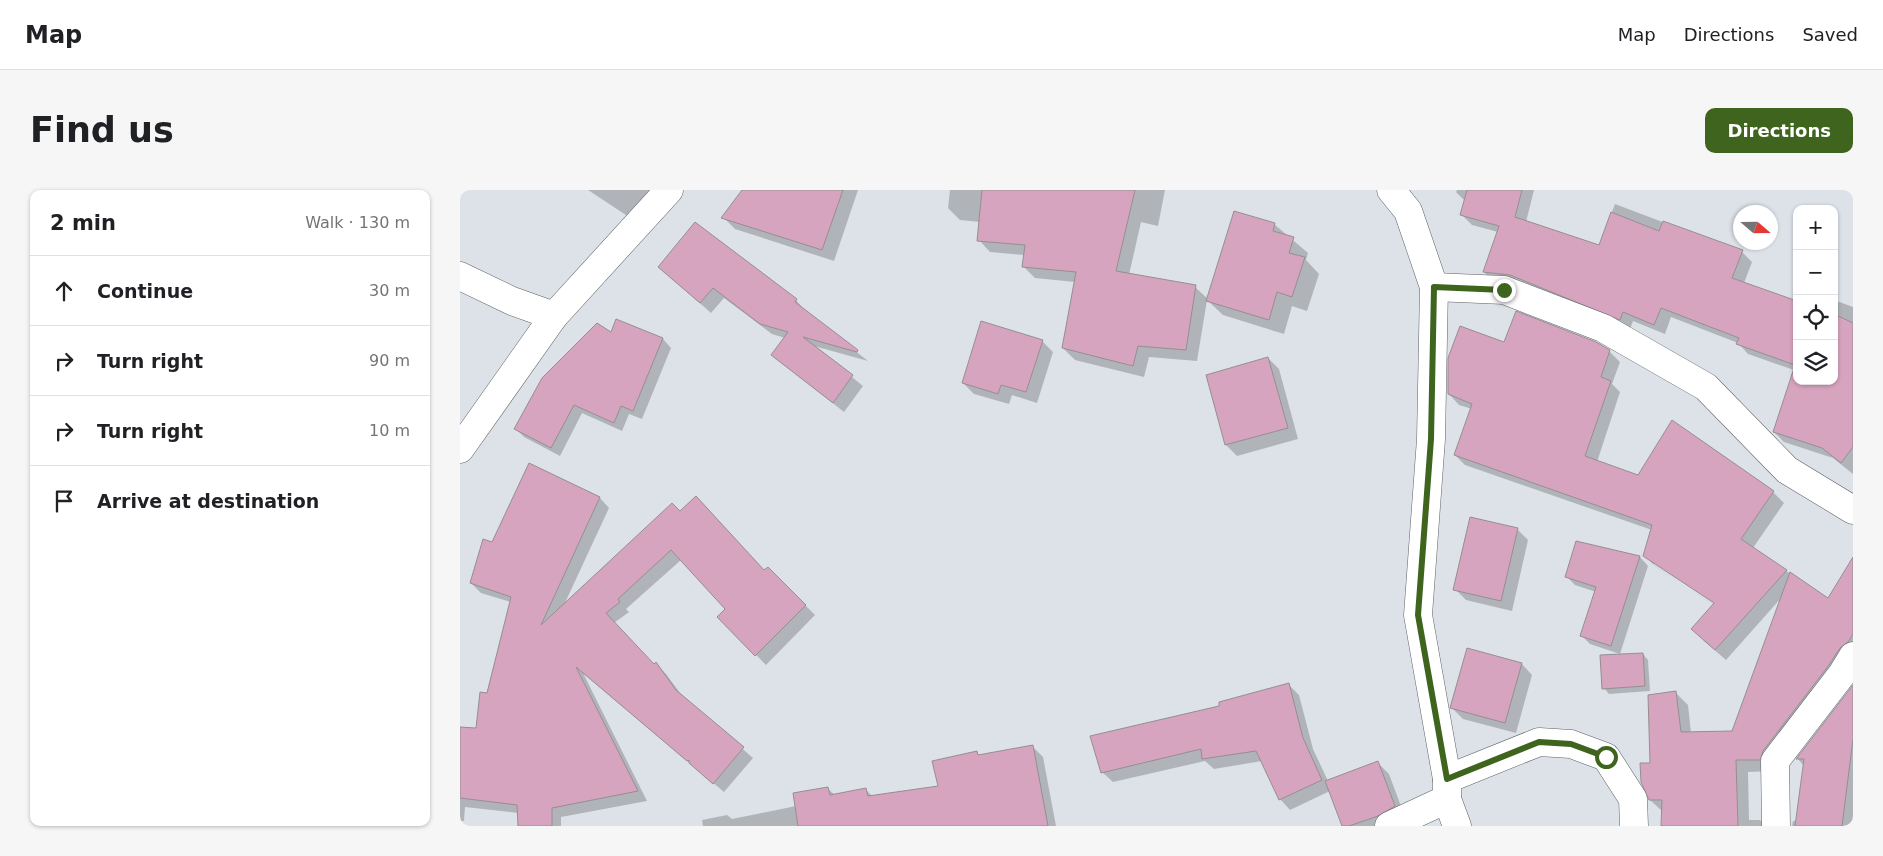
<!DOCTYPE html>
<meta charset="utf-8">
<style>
:root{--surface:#fff;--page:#f6f6f6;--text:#202124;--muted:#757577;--line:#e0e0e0;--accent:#3f641d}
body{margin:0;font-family:"DejaVu Sans",sans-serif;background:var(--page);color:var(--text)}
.controls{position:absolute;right:15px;top:15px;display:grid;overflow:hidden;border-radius:10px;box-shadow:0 1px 4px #0004}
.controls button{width:45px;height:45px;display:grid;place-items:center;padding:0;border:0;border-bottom:1px solid var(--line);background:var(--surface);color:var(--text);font:25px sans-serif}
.compass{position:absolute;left:1273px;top:15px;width:45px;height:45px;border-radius:50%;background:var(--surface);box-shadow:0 1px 4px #0004;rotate:110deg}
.stop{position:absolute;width:15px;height:15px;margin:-11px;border:4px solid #3f641d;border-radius:50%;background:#fff}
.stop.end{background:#3f641d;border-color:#fff;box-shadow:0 1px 5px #0008}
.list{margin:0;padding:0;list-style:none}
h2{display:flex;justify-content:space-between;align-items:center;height:65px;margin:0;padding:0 20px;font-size:21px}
h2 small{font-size:16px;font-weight:400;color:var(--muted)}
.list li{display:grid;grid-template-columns:32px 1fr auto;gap:15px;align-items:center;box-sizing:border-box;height:70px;padding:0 20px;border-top:1px solid var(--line)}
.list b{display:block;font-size:19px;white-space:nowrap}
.list em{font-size:16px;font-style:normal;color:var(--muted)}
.icon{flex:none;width:28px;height:28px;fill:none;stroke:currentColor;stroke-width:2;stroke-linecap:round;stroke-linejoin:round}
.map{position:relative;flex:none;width:1393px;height:636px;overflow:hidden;border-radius:10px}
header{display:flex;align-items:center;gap:30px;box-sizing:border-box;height:70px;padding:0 25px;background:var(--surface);border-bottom:1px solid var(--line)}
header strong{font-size:24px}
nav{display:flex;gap:28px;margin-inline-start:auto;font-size:18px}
.intro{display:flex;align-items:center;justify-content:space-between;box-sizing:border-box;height:120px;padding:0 30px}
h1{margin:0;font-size:35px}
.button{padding:12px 22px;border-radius:10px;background:var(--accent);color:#fff;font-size:18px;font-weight:700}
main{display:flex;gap:30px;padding:0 30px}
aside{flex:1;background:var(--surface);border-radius:10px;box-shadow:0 1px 4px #0004}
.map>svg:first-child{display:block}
.shadow{fill:#0003;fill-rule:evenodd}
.building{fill:#d7a4bf;stroke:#958e91}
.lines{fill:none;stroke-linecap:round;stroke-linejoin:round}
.minor-casing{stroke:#5d6267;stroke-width:29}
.minor{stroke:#fff;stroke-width:28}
.route{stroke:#3f641d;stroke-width:6}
</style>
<header>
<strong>Map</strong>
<nav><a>Map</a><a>Directions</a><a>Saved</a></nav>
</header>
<div class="intro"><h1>Find us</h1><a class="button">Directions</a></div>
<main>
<aside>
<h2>2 min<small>Walk · 130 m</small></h2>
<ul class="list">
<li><svg class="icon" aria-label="ahead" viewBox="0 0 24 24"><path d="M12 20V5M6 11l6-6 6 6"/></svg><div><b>Continue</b></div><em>30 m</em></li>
<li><svg class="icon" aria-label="right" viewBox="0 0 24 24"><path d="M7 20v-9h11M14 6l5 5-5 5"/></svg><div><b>Turn right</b></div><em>90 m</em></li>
<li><svg class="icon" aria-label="right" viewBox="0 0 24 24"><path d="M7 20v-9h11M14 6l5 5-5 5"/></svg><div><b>Turn right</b></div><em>10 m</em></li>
<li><svg class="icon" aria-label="arrive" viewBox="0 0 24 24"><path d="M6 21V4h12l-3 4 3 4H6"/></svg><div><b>Arrive at destination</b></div></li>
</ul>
</aside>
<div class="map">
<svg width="1393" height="636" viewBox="0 0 1393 636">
<rect width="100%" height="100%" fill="#dce2e8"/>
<!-- shadow -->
<g class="shadow">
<path d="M128,0h64l-20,29z"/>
<path d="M283,0h115l-24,71 -99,-32 -12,-12z"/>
<path d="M490,0h215l-7,36 -17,-4 -12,53 66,12 13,12 66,-75 34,29 -2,7 13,14 -12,37 -15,-5 -8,28 -61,-19 -16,-15 -10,61 -48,-4 -5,20 -69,-17 -12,-12 12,-66 -40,-4 -11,-11 1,-12 -35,-3 -11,-12 1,-18 -20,-2 -12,-12z"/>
<path d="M997,0h77l-8,32 73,24 16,-42 127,48 10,10 -8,21 53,19v79h37v-81l19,7v167l-20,-16 -49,-16 -10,-10 20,-62 -46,-16 -10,-11 -67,-26 -6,17 -32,-13 -3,8 -136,-47 -10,-10 14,-40 -26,-7 -10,-10 3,-14 -9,-9z"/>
<path d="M199,77l137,33 9,11 63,50 -54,-15 49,40 -19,26 -72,-57 13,-17 -13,-4 -48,-36 -13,15z"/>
<path d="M157,131l46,18 8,9 -29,71 -13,-5 -7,17 -40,-18 -22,43 -36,-19 -8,-8 95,-95z"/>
<path d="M582,151l11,11 -16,51 -25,-8 -3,9 -35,-10 -11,-11z"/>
<path d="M1045,154l104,7 11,11 -8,22 8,8 -23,70 41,14 34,-54 101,70 11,11 -31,45 75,52 25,-25v84l-81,112 -24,1 1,48h11l6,6h-104l1,-14 -13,-12 1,-36 25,-71 12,12 3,28 42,-1 49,-135 -56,63 -23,-20 11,-35 -59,-39 -10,-10 7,-26 -187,-65 -10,-10 17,-46 -13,-4 -10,-11zM1194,372l66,43 -2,3 -64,-43z"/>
<path d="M808,168l11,11 19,70 -61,17 -11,-11 -19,-70z"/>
<path d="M69,275l71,33 9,10 -45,97 117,-92 84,59 3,-4 47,47 -49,50 -47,-48 8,-8 -46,-49 -55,49 3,3 -15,11 40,42 2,-1 10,10 17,23 70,61 -29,34 -141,-119 64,128 -86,16v9h-42l-1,-13 -53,-6 -1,14h-4v-93l17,1 34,-127 -30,-9 -10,-10 22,-40z"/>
<path d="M1057,339l11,11 -16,71 -46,-11 -11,-11z"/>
<path d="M1117,353l63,14 8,9 -28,88 -30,-10 -9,-9 15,-43 -21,-7 -8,-8z"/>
<path d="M1183,464l5,6 2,31 -41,3 -5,-6z"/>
<path d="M1062,474l10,11 -16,58 -53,-14 -11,-11z"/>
<path d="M828,494l11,11 14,54 15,32 50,-18 11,11 16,43 -15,9h-47l-13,-35 -40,19 -10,-11 -18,-38 -48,8 -9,-8 -92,21 -11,-10 119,-65z"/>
<path d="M1393,497v139h-61l1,-5h4l7,-55 -6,-7z"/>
<path d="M573,557l10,10 13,69h-353l-1,-6 25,-5 5,4 64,-13 32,-17 7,6 30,-6 8,8 66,-10 37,-35 4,4z"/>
</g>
<!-- building -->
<g class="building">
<path d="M282,0h101l-21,60 -101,-32z"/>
<path d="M522,0h153l-19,81 80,14 -10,65 -48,-4 -5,20 -71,-18 14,-76 -54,-5 3,-22 -48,-4z"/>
<path d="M1007,0h55l-7,27 84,28 12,-33 48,19 4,-10 80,29 -11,28 65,23v80h37v-67l19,9v124l-12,16 -19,-15 -49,-16 22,-67 -59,-21 3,-6 -78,-30 -7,17 -31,-13 -3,8 -110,-45 -27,-3 16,-46 -39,-11z"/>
<path d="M774,21l41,12 -2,8 21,6 -5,16 16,4 -13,40 -15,-5 -8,28 -63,-19z"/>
<path d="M235,32l102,77 -2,3 63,48 -1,2 -54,-15 50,38 -20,28 -62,-48 17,-23 -28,-8 -47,-36 -13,15 -42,-36z"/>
<path d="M1056,121l80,31 14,8 -9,27 10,4 -26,75 53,19 34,-55 102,71 -33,48 46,31 -72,80 -24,-21 23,-26 -71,-47 9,-31 -198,-70 18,-51 -24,-10v-36l12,-32 44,16z"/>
<path d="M156,129l47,19 -30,73 -12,-5 -7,17 -40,-18 -23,43 -37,-19 28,-51 55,-55 14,9z"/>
<path d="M521,131l62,19 -17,52 -25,-7 -3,9 -36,-11z"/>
<path d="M808,167l20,71 -63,17 -19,-70z"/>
<path d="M69,273l71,34 -59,128 131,-122 8,8 16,-15 68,74 4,-3 38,38 -51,51 -38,-39 8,-8 -54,-59 -53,49 2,3 -14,11 48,51 2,-2 20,28 68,57 -31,37 -24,-21v-3l-2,1 -111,-94 62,124 -86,17v18h-34l-1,-21 -57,-7v-71l16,1 4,-36 7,1 24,-96 -41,-14 13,-44 9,3z"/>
<path d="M1010,327l48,11 -17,73 -48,-11z"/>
<path d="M1116,351l64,15 -29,90 -31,-10 16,-49 -31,-10z"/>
<path d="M1393,367v77l-4,7 -9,7 -11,17 -66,86 -3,9h-24l2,66h-77l1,-26h-13l-8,-18 -1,-19h10l-2,-68 28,-4 5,41 51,-1 58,-159 38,26z"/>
<path d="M1007,458l55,15 -17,60 -55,-15z"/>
<path d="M1183,463l2,33 -43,3 -2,-34z"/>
<path d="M829,493l14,55 19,42 -43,20 -23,-49 -54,8 -1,-10 -100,24 -11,-37 129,-30v-4z"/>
<path d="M1393,495v54l-11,87h-47l9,-67h-8z"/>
<path d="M573,555l15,81h-250l-5,-33 35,-6 2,8 36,-7 2,8 70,-10 -6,-25 45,-10 1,4z"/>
<path d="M918,571l17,45 -17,10 -29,10h-7l-17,-45z"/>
</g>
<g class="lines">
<defs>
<g id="minor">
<path d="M931,0l17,21 26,76 -3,152 -13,176 29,164v20l10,27"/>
<path d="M0,86l52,25 42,15"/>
<path d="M974,97l70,3 99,38 103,59 81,83 66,40"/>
<path d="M0,259l94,-133 115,-126"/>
<path d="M987,589l92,-37 32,2 35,13 27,42 1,27"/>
<path d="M929,636l58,-27"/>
<path d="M1316,636l-1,-65 67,-87 11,-18"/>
</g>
</defs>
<!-- minor casing -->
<use href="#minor" class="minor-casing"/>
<!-- minor -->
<use href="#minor" class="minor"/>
</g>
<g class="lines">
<!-- route -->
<path class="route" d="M1044,100l-70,-3 -3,152 -13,176 29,164 92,-37 32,2 35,13"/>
</g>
</svg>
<div class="controls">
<button>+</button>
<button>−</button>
<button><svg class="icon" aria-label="locate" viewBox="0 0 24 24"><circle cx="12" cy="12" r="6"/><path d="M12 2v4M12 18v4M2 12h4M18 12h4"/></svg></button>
<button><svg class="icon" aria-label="layers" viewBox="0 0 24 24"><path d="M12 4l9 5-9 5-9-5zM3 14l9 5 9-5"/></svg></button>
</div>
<svg class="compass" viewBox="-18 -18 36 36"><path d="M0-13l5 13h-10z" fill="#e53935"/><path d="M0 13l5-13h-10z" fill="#757577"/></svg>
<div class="stop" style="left:1146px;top:567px"></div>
<div class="stop end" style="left:1044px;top:100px"></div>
</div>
</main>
